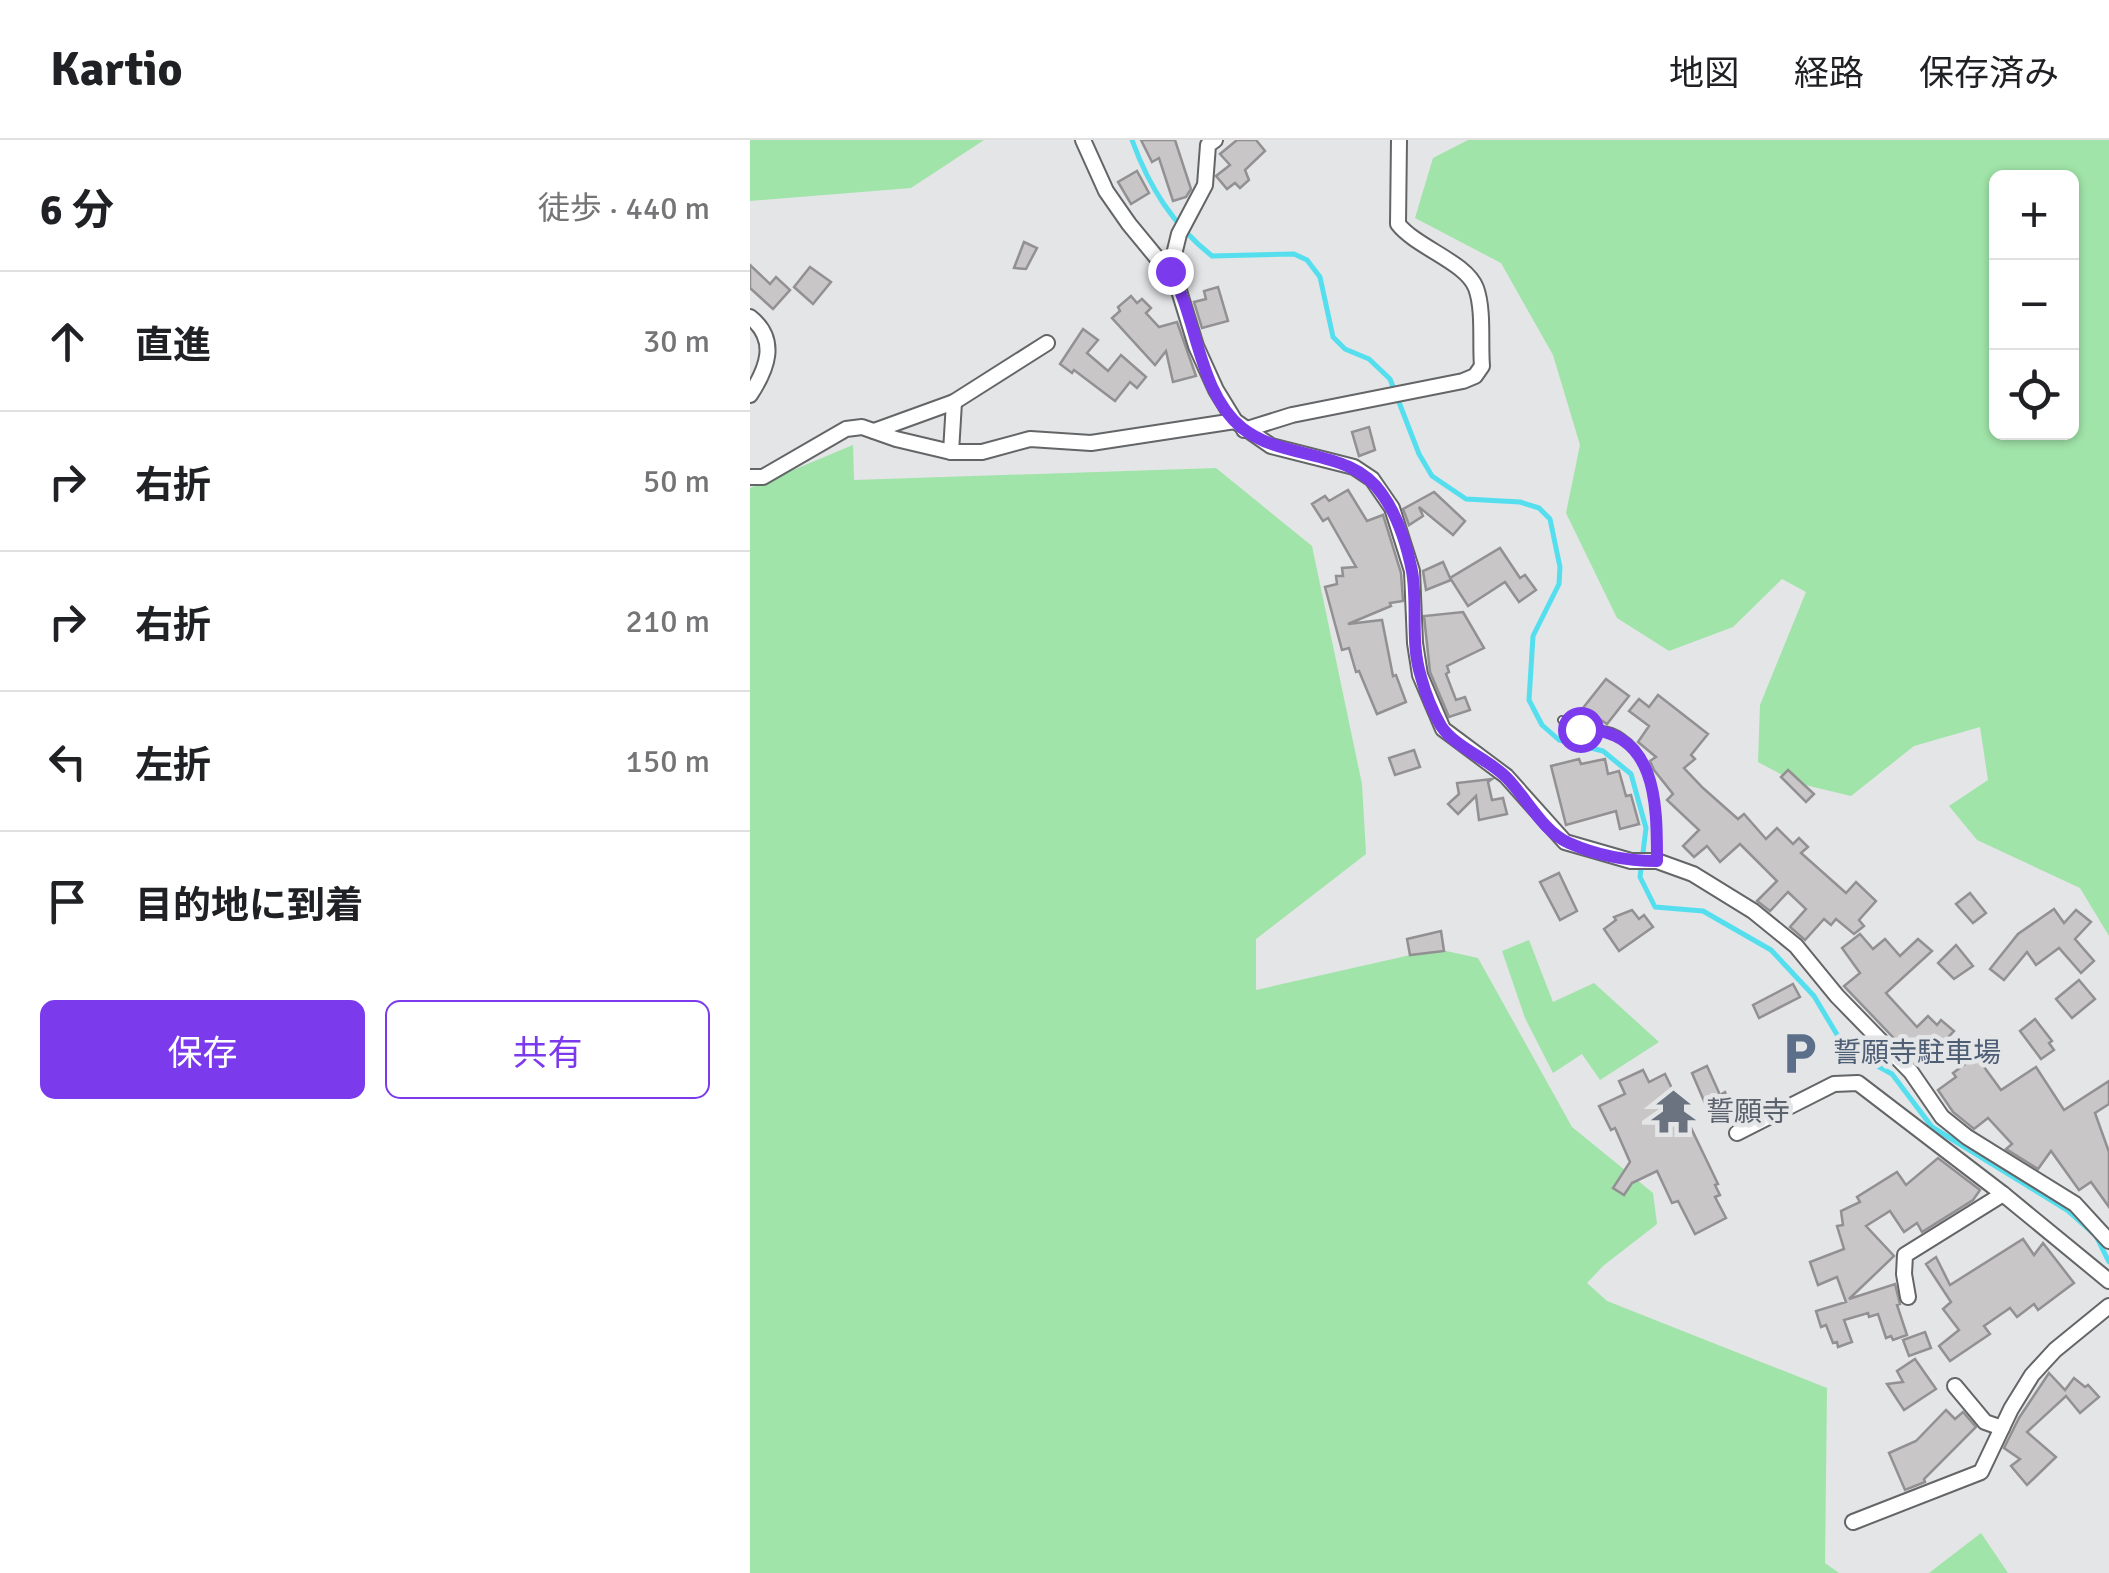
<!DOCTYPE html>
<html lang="ja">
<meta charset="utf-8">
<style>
:root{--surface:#fff;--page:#f2f2f2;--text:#202124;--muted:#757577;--line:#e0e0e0;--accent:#7c3aed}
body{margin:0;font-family:Signika,"Noto Sans JP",sans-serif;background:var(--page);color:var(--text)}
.controls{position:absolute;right:30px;top:30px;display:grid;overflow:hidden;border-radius:15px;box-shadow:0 2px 8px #0004}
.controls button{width:90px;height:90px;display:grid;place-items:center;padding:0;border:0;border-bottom:2px solid var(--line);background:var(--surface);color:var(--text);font:50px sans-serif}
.stop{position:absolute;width:30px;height:30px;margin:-22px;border:8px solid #7c3aed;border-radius:50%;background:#fff}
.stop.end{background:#7c3aed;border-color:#fff;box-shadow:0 2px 10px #0008}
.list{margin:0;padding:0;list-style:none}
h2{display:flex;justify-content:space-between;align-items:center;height:130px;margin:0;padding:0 40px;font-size:42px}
h2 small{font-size:32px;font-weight:400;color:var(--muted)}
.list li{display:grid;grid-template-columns:65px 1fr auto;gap:30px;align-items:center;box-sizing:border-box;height:140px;padding:0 40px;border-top:2px solid var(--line)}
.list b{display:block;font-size:38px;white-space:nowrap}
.list em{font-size:32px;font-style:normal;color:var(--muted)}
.actions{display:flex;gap:20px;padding:30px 40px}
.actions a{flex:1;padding:22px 0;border:2px solid var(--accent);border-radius:15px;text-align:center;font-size:35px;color:var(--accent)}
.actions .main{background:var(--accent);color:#fff}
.icon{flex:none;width:55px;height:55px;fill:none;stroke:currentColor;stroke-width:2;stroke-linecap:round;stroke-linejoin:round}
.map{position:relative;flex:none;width:1359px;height:1433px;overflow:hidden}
header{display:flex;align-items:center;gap:60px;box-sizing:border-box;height:140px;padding:0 50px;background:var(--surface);border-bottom:2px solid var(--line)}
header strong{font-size:48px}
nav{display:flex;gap:55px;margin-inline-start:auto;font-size:35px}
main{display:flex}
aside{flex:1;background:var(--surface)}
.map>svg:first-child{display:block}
.green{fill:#a0e4a9;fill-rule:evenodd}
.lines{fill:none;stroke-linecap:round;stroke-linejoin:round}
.stream{stroke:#55dfee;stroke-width:5}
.building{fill:#c8c6c7;stroke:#929092;stroke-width:2.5}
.lane-casing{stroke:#636567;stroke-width:10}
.street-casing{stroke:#636567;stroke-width:18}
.lane{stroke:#fff;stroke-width:6}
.street{stroke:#fff;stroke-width:14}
.route{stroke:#7c3aed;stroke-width:12}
.labels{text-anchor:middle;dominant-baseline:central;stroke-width:9;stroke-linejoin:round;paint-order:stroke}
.service-label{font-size:28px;fill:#4e5e75;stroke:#e3e5e7;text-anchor:start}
.worship-label{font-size:28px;fill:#5b616d;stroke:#e3e5e7;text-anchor:start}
</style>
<header>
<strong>Kartio</strong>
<nav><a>地図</a><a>経路</a><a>保存済み</a></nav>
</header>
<main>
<aside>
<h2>6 分<small>徒歩 · 440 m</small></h2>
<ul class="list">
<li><svg class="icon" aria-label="ahead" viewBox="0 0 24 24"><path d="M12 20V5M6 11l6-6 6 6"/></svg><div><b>直進</b></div><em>30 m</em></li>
<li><svg class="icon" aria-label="right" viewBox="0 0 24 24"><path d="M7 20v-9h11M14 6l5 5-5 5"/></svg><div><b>右折</b></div><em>50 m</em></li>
<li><svg class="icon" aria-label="right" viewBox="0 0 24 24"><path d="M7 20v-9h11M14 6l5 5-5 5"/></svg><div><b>右折</b></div><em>210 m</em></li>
<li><svg class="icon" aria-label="left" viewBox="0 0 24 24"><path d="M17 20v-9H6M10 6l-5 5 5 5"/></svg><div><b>左折</b></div><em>150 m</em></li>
<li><svg class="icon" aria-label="arrive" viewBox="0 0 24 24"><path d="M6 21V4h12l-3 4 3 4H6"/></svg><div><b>目的地に到着</b></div></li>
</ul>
<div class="actions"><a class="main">保存</a><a>共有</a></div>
</aside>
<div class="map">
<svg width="1359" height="1433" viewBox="0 0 1359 1433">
<rect width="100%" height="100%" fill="#e3e5e7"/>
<!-- green -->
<g class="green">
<path d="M0,0h234l-73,48 -161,13z"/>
<path d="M718,0h641v796l-29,-48 -103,-48 -28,-34 39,-26 -8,-53 -66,19 -63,50 -54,-13 -39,-21 2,-57 46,-113 -24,-13 -49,48 -64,24 -52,-33 -51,-105 14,-68 -27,-90 -52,-92 -86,-45 18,-60zM1246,38h76v254h-76z"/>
<path d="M103,305l1,35 362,-12 96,78 50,238 4,70 -110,85v51l181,-41 41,9 94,169 81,66 4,31 -54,42 -16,17 20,18 220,87 -2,175 14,10h-1089v-1085z"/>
<path d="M779,800l24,62 41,-19 65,59 -59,38 -18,-26 -29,19 -28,-55 -23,-67z"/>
<path d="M1231,1393l27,40h-79z"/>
</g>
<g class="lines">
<!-- stream -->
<path class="stream" d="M382,0c17,47 41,85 80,116l82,-2 13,6 13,17 13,60 12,12 24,10 21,20 29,75 13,22 34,23 54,3 19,6 11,11 10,48 -1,17 -26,52 -4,64 13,25 17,15 44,11 28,23 15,54 -6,49 15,30 48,4 68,39 43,46 31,52 47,26 40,53 135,83 29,26 13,26"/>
</g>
<!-- building -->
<g class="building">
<path d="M391,0h34l16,49 -5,8 -13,4 -14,-43 -7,4z"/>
<path d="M487,0h19l9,11 -20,19 4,10 -9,8 -5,-5 -8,6 -11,-13 14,-11 -10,-11z"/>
<path d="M387,31l12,22 -18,11 -13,-22z"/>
<path d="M274,102l13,6 -11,21 -12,-1z"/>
<path d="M0,125l20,19 6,-7 14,13 -17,19 -23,-21z"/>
<path d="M60,127l21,15 -18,22 -19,-17z"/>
<path d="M468,147l10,34 -26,7 -8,-26 12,-3 -2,-8z"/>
<path d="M381,156l6,7 5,-4 9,9 -5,5 13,14 18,-5 19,54 -23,6 -7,-31 -11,14 -43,-47 8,-7 -2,-4z"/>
<path d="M333,189l15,11 -11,13 21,18 13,-16 25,22 -9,11 -7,-6 -15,19 -41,-31 -2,3 -12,-9z"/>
<path d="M619,287l6,23 -16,6 -7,-24z"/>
<path d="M598,350l19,31 16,-6 18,58 2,28 -13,2 1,3 -43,18 34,-4 11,56 3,-1 10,27 -29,12 -18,-43 -3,1 -7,-24 -7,2 -17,-63 12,-3 -1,-8h7l-1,-8 14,-1 -28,-49 -5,3 -11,-17 13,-8 4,5z"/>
<path d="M684,352l31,29 -12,14 -34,-28 4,9 -14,9 -6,-16z"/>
<path d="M750,408l20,30 5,-3 11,15 -17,12 -14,-20 -37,24 -18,-28z"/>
<path d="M693,422l8,18 -25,10 -3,-19z"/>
<path d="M713,472l21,36 -37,18 2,6 -3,2 10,26 9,-3 5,13 -21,7 -19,-45 -6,-56z"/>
<path d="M856,539l23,17 -22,28 -24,-16z"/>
<path d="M908,555l50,39 -17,21 4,4 -11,9 19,20 35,31 6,-5 22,25 11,-11 16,16 6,-6 9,9 -7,6 45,40 10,-11 20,19 -17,19 5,6 -10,8 -18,-15 -5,6 -7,-6 -19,21 -15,-13 16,-18 -18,-17 -18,19 -13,-10 20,-20 -37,-37 -20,18 -13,-16 -13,11 -11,-11 16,-16 -32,-30 6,-6 -19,-24 -4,-9 6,-4 -18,-15 11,-16 -20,-15 10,-12 10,8z"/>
<path d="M664,610l6,17 -25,8 -6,-17z"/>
<path d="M829,619l2,5 24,-5 3,15 11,-3 7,25 5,-1 8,29 -19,5 -4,-18 -50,14 -15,-59z"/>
<path d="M1038,630l26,24 -8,8 -25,-25z"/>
<path d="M742,639l-4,3 4,18 11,-2 4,16 -28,6 -3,-24 -18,18 -10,-10 11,-10 -2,-11z"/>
<path d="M809,733l18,38 -17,9 -20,-38z"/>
<path d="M1220,753l16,20 -13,10 -17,-19z"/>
<path d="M1304,769l10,14 12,-13 15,12 -16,17 19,22 -13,12 -22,-25 -23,17 -9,-13 -23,28 -14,-11 28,-35z"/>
<path d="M882,770l7,9 5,-4 9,12 -34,24 -15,-22 12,-9 -2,-3z"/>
<path d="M691,791l3,20 -34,4 -3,-16z"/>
<path d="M1110,794l13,15 12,-10 15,17 18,-17 14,12 -46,42 31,34 11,-11 9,9 4,-5 13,11 -22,23 -13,-12 -11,11 -64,-67 16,-13 -18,-25z"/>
<path d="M1206,805l17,21 -19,13 -16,-16z"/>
<path d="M1329,840l16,19 -23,19 -16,-19z"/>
<path d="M1043,844l7,13 -41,21 -6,-13z"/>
<path d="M1285,879l17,22 -3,2 5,7 -13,9 -21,-28z"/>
<path d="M1226,916l25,34 35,-23 28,43 45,-29v23l-14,9 14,39v55l-18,-25 -12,8 -28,-39 -13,18 -32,-20 6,-5 -24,-26 -14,11 -21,-17 -15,-22 18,-13 -3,-4z"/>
<path d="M957,926l13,29 5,-3 10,23 -21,9 -22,-51z"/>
<path d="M893,930l6,12 16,-8 53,110 -3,1 5,10 -5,2 11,21 -31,16 -17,-33 -6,2 -15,-32 -25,12 -8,12 -11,-7 17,-26 -15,-34 -4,2 -12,-24 26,-12 -6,-13z"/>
<path d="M1188,1018l42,32 -7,10 -51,32 -5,-9 -13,9 -14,-21 -24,15 28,30 -45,43 46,-15 5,20 -3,1 10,30 -14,5 -2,-4 -5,2 -8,-24 -9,3 -1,-4 -24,7 8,22 -14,5 -1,-5 -4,1 -7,-18 -5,2 -5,-16 30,-9 -9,-25 -19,8 -8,-23 34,-13 -7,-23 6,-1 -2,-14 19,-9 -3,-5 40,-25 9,13z"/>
<path d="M1273,1099l11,16 9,-12 31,40 -36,27 -4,-6 -17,13 -7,-9 -26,18 6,8 -40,27 -11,-15 20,-16 -16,-21 8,-7 -25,-38 10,-7 14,28z"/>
<path d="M1175,1192l6,16 -22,8 -6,-16z"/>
<path d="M1165,1219l21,30 -32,21 -17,-26 16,-2 -6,-11z"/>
<path d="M1299,1233l16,17 9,-12 11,9 3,-2 11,12 -19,16 -14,-17 -39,36 29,25 -29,28 -16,-19 9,-7 -16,-11 15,-30z"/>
<path d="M1196,1270l9,9 8,-7 13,15 -52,52 1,3 -20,8 -16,-37 27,-12z"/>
</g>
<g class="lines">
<defs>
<path id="lane" d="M812,580c20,10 44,6 59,17 38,25 36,84 36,124"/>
<g id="street">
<path d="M333,0l23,51 23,33 47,57 20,65 20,44 19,31 36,25 83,21 18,12 20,29 20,63 3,72 5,32 23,54 63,47 59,66 66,19h26l36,13 60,37 43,35 41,50 74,76 31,45 25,20 108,67 34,37"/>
<path d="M420,131l9,-37 26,-49 3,-40 7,-5"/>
<path d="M0,177c29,23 17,52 0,78"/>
<path d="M494,290l48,-15 171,-34 12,-5 7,-10c-2,-23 2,-56 -6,-78 -10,-26 -59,-40 -78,-64l1,-84"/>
<path d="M124,291l80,-29 93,-59"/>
<path d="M201,312l3,-50"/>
<path d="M0,337h13l83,-48 16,-2 34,12 55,13h31l48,-13 61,4 144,-22"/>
<path d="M987,993l97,-49 24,-1 145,111 106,87"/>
<path d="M1158,1157l-4,-23 1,-19 98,-61"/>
<path d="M1205,1246l30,36 17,6"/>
<path d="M1103,1382l128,-50 30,-63 21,-34 23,-25 54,-44"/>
</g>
</defs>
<!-- lane casing -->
<use href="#lane" class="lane-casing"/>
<!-- street casing -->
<use href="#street" class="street-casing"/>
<!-- lane -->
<use href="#lane" class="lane"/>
<!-- street -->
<use href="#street" class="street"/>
</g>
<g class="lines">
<!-- route -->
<path class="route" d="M420,131c28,46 27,120 72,157 43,34 108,19 140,66 15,21 25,52 30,77 6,35 -2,71 9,106 4,15 12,35 20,49 14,21 47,33 65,51 20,20 37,55 63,66 27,12 59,18 88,18 0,-59 0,-132 -77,-132"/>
</g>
<!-- icons -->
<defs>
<symbol id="parking-bare" viewBox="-9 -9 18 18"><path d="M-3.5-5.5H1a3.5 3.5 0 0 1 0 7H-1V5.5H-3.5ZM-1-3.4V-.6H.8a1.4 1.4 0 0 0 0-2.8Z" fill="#5c6f8a" stroke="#e3e5e7" stroke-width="2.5" paint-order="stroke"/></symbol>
<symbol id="temple-bare" viewBox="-9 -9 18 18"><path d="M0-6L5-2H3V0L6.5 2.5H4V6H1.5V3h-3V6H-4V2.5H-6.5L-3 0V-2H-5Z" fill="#6b7280" stroke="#e3e5e7" stroke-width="2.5" paint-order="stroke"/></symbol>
</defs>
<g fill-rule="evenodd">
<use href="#parking-bare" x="1018" y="882" width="63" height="63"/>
<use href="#temple-bare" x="892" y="940" width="63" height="63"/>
</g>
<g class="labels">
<!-- service labels -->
<g class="service-label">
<text x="1083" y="913">誓願寺駐車場</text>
</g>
<!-- worship labels -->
<g class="worship-label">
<text x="956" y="972">誓願寺</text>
</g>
</g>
</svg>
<div class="controls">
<button>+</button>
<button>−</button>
<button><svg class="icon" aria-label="locate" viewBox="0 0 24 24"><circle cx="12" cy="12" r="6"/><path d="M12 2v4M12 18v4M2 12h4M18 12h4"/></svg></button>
</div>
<div class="stop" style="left:830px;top:589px"></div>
<div class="stop end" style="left:420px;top:131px"></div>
</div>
</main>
